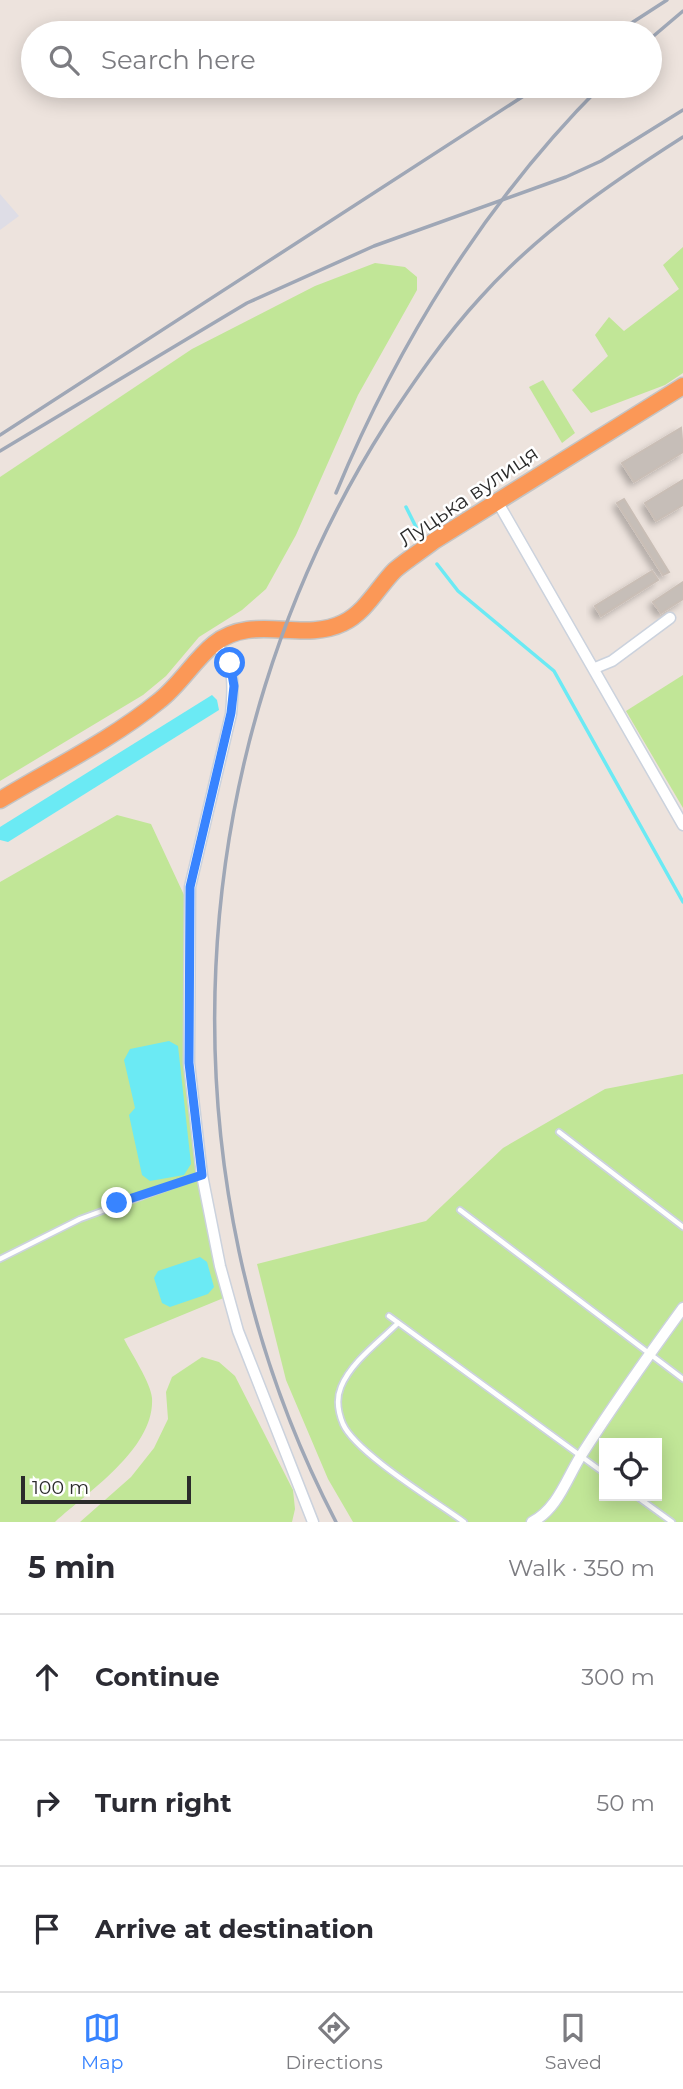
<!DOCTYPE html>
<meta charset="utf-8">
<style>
:root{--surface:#fff;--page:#f2f2f3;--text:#2b2b33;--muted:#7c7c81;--line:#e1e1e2;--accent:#3884ff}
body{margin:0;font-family:Montserrat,sans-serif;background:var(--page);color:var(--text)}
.controls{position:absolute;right:21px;bottom:21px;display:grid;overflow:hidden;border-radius:0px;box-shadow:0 4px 18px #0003}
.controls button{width:63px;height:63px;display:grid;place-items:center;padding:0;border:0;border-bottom:2px solid var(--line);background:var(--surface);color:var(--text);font:35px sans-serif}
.scale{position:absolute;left:21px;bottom:18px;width:170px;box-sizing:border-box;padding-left:7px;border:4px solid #2b2b2b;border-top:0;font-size:19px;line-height:24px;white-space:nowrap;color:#2b2b2b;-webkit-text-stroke:5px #fff;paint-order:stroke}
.stop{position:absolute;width:21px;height:21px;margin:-16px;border:5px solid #3884ff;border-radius:50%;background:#fff}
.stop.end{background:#3884ff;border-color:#fff;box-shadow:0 2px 7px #0008}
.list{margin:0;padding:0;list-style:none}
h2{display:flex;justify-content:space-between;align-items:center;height:91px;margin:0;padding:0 28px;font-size:30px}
h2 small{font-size:23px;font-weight:400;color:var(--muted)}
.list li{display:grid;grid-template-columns:46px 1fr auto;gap:21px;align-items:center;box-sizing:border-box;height:126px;padding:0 28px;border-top:2px solid var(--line)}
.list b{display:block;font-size:26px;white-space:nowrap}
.list em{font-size:23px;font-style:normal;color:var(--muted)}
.icon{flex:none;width:38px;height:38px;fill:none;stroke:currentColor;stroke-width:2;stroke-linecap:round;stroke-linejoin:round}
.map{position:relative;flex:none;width:683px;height:1522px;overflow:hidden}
.search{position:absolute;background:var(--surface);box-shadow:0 4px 18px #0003;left:21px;right:21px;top:21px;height:77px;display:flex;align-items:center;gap:18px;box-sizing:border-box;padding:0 24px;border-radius:38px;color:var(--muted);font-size:26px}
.sheet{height:469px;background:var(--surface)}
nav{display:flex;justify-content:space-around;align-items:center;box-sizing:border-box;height:98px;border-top:2px solid var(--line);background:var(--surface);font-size:19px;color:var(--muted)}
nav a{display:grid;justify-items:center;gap:4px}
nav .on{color:var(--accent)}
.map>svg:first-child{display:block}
.industrial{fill:#dedde6}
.green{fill:#c1e697;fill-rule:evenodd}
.water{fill:#6beaf4}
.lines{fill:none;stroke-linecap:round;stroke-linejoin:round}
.stream{stroke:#6beaf4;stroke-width:3.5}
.building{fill:#c6beb8;stroke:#c9beb6;stroke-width:2;filter:url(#shadow)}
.service-casing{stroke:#cbd2dd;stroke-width:8}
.minor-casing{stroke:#cbd2dd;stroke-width:13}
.trunk-casing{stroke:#c4c4c4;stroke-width:19}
.service{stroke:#fff;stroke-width:4.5}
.minor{stroke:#fff;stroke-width:10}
.trunk{stroke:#fb9857;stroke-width:16}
.rail{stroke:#9fa7b6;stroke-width:3.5}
.route{stroke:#3884ff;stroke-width:9}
.labels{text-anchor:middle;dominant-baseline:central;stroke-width:5;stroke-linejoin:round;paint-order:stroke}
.street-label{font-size:21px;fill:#2b2b2b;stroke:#fff}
</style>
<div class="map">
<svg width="683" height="1522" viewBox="0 0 683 1522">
<defs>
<filter id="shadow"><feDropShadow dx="-4" dy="4" stdDeviation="3.5" flood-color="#0004"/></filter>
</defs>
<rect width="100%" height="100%" fill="#ede3dd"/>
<!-- industrial -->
<path class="industrial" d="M0,194l19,22 -19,14z"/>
<!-- green -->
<g class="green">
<path d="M683,247v126l-18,12 -74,28 -19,-23 36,-34 -13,-21 14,-18 15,14 55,-42 -16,-24z"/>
<path d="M375,263l30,4 12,10v13l-59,105 -62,140 -30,54 -24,21 -43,27 -33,39 -23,19 -143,86v-304l192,-128 123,-63z"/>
<path d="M543,380l32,53 -13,10 -33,-56z"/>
<path d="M683,675v133l-57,-97z"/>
<path d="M117,815l34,9 33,71v150l42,252 -102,42c7,14 27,44 28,59 3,50 -63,93 -97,124h-55v-640z"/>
<path d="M683,1074v448h-330l-25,-43 -42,-99 -29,-116 169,-43 77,-73 102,-59zM604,1443h53v53h-53z"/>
<path d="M202,1357l17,5 16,14 58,114 2,19 -3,13h-212l51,-45 23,-29 14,-29 -2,-27 6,-15z"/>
</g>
<!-- water -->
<g class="water">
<path d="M212,695l5,5 2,10 -211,132 -8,-2v-13z"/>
<path d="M169,1041l9,5 13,118 -7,11 -34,6 -8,-6 -13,-60 6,-7 -11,-48 6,-11z"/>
<path d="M200,1257l7,5 7,25 -6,7 -38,13 -8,-4 -8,-25 4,-7z"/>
</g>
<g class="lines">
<!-- stream -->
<g class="stream">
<path d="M406,507l12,24"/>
<path d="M437,564l21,27 96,80 129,231"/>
</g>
</g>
<!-- building -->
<g class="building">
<path d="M681,428l2,24 -49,30 -12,-19z"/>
<path d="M683,480v25l-27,16 -11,-18z"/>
<path d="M624,499l45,73 -6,3 -46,-72z"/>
<path d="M652,571l6,9 -57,36 -6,-10z"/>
<path d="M683,582v17l-22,14 -8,-11z"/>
</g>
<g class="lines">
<defs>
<g id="service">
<path d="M559,1132l124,95"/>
<path d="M460,1210l223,169"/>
<path d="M0,1259l80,-40 121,-44"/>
<path d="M389,1316l215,157"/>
<path d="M398,1323c-19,19 -47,39 -57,64 -5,12 -3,25 2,37 13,29 92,77 121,98"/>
<path d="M636,1496l36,26"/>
</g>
<g id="minor">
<path d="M497,501l186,324"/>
<path d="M215,643c20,26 19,38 16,71l-41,173 -1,176 13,112 18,91 18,65 75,191"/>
<path d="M595,668l17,-7 58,-43"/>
<path d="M532,1522c26,-13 35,-45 50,-68 32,-50 66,-98 101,-146"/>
</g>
<path id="trunk" d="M0,800c53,-32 111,-60 159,-99 21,-16 35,-41 55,-57 38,-31 88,-1 129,-21 23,-11 35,-36 52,-53 12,-10 26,-19 39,-29l249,-155"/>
</defs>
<!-- service casing -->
<use href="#service" class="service-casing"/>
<!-- minor casing -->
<use href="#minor" class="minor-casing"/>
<!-- trunk casing -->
<use href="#trunk" class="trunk-casing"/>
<!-- service -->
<use href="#service" class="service"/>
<!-- minor -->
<use href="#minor" class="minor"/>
<!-- trunk -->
<use href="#trunk" class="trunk"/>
<!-- rail -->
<g class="rail">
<path d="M616,33l51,-33"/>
<path d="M650,39l33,-28"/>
<path d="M0,435l539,-349"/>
<path d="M0,451l247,-148 127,-57 192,-69 35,-16 82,-51"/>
<path d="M336,493c62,-150 150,-292 265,-407"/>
<path d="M336,1522c-179,-344 -158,-771 50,-1098 29,-44 59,-88 94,-126 58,-65 131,-115 203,-161"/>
</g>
</g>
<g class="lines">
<!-- route -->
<path class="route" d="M117,1203l85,-28 -13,-112 1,-176 41,-174 3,-27 -4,-23"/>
</g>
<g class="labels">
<!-- street labels -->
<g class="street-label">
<text transform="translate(468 496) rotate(-34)">Луцька вулиця</text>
</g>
</g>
</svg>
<div class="controls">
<button><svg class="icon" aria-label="locate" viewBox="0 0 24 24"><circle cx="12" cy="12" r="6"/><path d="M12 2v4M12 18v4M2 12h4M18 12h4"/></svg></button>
</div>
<div class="scale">100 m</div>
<div class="stop" style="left:230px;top:663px"></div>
<div class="stop end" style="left:117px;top:1203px"></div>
<div class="search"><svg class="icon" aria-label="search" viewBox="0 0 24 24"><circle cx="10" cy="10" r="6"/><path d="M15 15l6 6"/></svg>Search here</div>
</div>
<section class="sheet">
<h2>5 min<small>Walk · 350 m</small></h2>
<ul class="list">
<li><svg class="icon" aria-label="ahead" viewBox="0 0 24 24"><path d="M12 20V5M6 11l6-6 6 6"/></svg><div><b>Continue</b></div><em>300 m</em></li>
<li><svg class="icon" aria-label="right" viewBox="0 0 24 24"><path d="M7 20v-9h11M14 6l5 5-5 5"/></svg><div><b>Turn right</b></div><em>50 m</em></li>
<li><svg class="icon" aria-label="arrive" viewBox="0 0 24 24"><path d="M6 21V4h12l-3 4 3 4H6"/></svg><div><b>Arrive at destination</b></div></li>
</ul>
</section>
<nav>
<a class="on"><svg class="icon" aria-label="map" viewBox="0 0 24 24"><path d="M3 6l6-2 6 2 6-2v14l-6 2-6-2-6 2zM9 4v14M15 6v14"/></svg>Map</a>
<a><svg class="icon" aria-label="directions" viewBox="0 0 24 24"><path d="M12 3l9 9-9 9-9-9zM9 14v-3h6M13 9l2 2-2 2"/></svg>Directions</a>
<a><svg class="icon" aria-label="saved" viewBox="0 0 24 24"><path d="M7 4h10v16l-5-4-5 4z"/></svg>Saved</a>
</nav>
